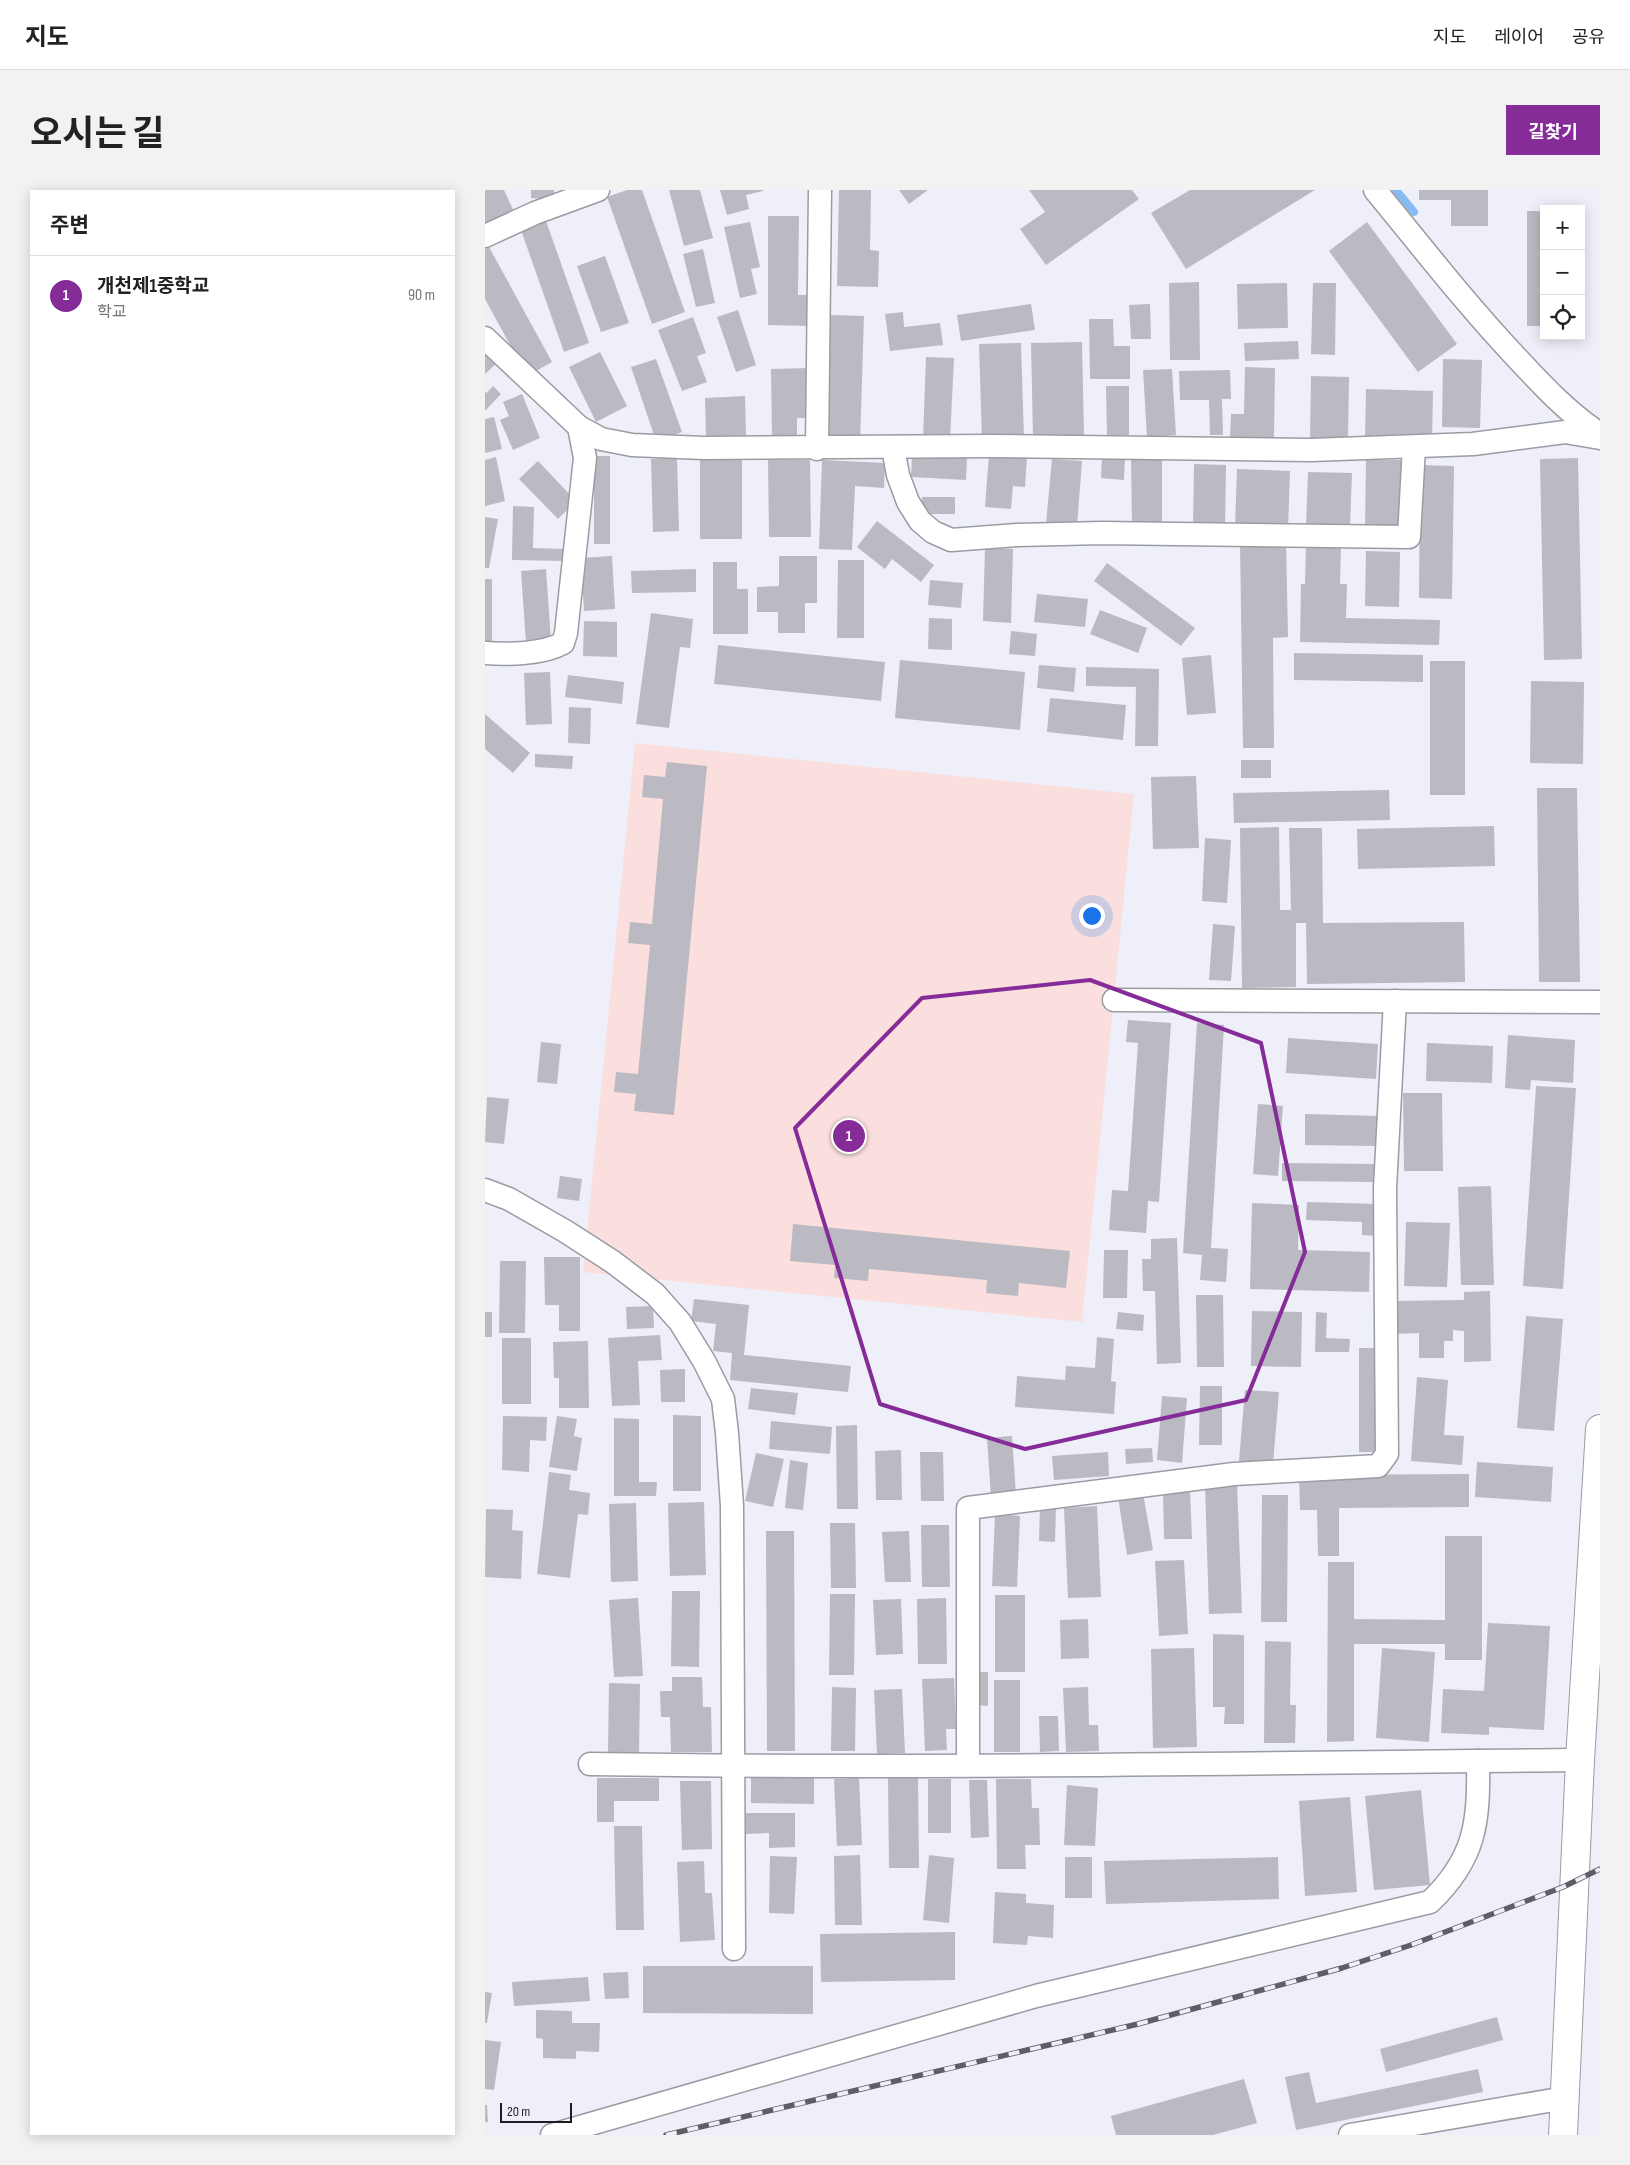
<!DOCTYPE html>
<html lang="ko">
<meta charset="utf-8">
<style>
:root{--surface:#fff;--page:#f2f2f2;--text:#222;--muted:#767676;--line:#e0e0e0;--accent:#852c99}
body{margin:0;font-family:"Sofia Sans Condensed","Noto Sans KR",sans-serif;background:var(--page);color:var(--text)}
.controls{position:absolute;right:15px;top:15px;display:grid;overflow:hidden;border-radius:0px;box-shadow:0 2px 12px #0003}
.controls button{width:45px;height:45px;display:grid;place-items:center;padding:0;border:0;border-bottom:1px solid var(--line);background:var(--surface);color:var(--text);font:25px sans-serif}
.scale{position:absolute;left:15px;bottom:12px;width:72px;box-sizing:border-box;padding-left:5px;border:2px solid #1d1e21;border-top:0;font-size:14px;line-height:18px;white-space:nowrap;color:#1d1e21;-webkit-text-stroke:4px #eeeff8;paint-order:stroke}
.you{position:absolute;left:606px;top:725px;width:18px;height:18px;margin:-12px;border:4px solid #fff;border-radius:50%;background:#1a73e8;box-shadow:0 0 0 8px #1a73e833}
.badge{display:grid;place-items:center;width:32px;height:32px;border-radius:50%;background:var(--accent);color:#fff;font-size:16px;font-weight:700}
.pin{position:absolute;translate:-50% -50%;border:2px solid #fff;box-shadow:0 1px 5px #0006}
.list{margin:0;padding:0;list-style:none}
h2{display:flex;justify-content:space-between;align-items:center;height:65px;margin:0;padding:0 20px;font-size:21px}
h2 small{font-size:16px;font-weight:400;color:var(--muted)}
.list li{display:grid;grid-template-columns:32px 1fr auto;gap:15px;align-items:center;box-sizing:border-box;height:80px;padding:0 20px;border-top:1px solid var(--line)}
.list b{display:block;font-size:19px;white-space:nowrap}
.list p{margin:0;font-size:16px;white-space:nowrap;color:var(--muted)}
.list em{font-size:16px;font-style:normal;color:var(--muted)}
.icon{flex:none;width:28px;height:28px;fill:none;stroke:currentColor;stroke-width:2;stroke-linecap:round;stroke-linejoin:round}
.map{position:relative;flex:none;width:1115px;height:1945px;overflow:hidden;border-radius:0px}
header{display:flex;align-items:center;gap:30px;box-sizing:border-box;height:70px;padding:0 25px;background:var(--surface);border-bottom:1px solid var(--line)}
header strong{font-size:24px}
nav{display:flex;gap:28px;margin-inline-start:auto;font-size:18px}
.intro{display:flex;align-items:center;justify-content:space-between;box-sizing:border-box;height:120px;padding:0 30px}
h1{margin:0;font-size:35px}
.button{padding:12px 22px;border-radius:0px;background:var(--accent);color:#fff;font-size:18px;font-weight:700}
main{display:flex;gap:30px;padding:0 30px}
aside{flex:1;background:var(--surface);border-radius:0px;box-shadow:0 2px 12px #0003}
.map>svg:first-child{display:block}
.education{fill:#fadfde}
.lines{fill:none;stroke-linecap:round;stroke-linejoin:round}
.stream{stroke:#87bcf2;stroke-width:8}
.building{fill:#bbbac2}
.street-casing{stroke:#9a9ca4;stroke-width:25}
.secondary-casing{stroke:#9a9ca4;stroke-width:30}
.street{stroke:#fff;stroke-width:22}
.secondary{stroke:#fff;stroke-width:28}
.rail-casing{stroke:#5e5f64;stroke-width:5.5}
.rail{stroke:#eeeff8;stroke-width:4;stroke-dasharray:11;stroke-linecap:butt}
.marked{fill:none;stroke:#852c99;stroke-width:4;stroke-linejoin:round}
</style>
<header>
<strong>지도</strong>
<nav><a>지도</a><a>레이어</a><a>공유</a></nav>
</header>
<div class="intro"><h1>오시는 길</h1><a class="button">길찾기</a></div>
<main>
<aside>
<h2>주변<small></small></h2>
<ul class="list">
<li><span class="badge">1</span><div><b>개천제1중학교</b><p>학교</p></div><em>90 m</em></li>
</ul>
</aside>
<div class="map">
<svg width="1115" height="1945" viewBox="0 0 1115 1945">
<rect width="100%" height="100%" fill="#eeeff8"/>
<!-- education -->
<path class="education" d="M150,553l499,51 -52,528 -499,-50z"/>
<g class="lines">
<!-- stream -->
<path class="stream" d="M911,0l18,22"/>
</g>
<!-- building -->
<g class="building">
<path d="M0,0h19l11,24 -30,14z"/>
<path d="M46,0h23v10l-23,-2z"/>
<path d="M142,0h15l43,122 -33,12 -45,-127z"/>
<path d="M184,0h31l13,48 -29,8z"/>
<path d="M235,0h43v1l-17,4 3,14 -22,6z"/>
<path d="M354,0h32l-1,60 9,1 -1,36 -41,-1z"/>
<path d="M414,0h29l-19,14z"/>
<path d="M544,0h103l7,9 -93,66 -26,-36 25,-17z"/>
<path d="M705,0h125l-129,79 -35,-56z"/>
<path d="M934,0h69v36h-37v-26h-32z"/>
<rect x="1042" y="21" width="17" height="115"/>
<path d="M283,26h31l-1,79h13v31l-43,-1z"/>
<path d="M61,31l43,122 -25,9 -43,-122z"/>
<path d="M265,32l10,45 -9,2 6,25 -17,4 -16,-71z"/>
<path d="M882,32l90,122 -39,28 -89,-121z"/>
<path d="M4,57l63,115 -25,14 -42,-77v-50z"/>
<path d="M218,59l12,54 -19,4 -13,-53z"/>
<path d="M120,66l24,67 -28,9 -24,-66z"/>
<path d="M714,92l1,78h-30l-1,-77z"/>
<path d="M802,93l1,45 -50,1 -1,-45z"/>
<path d="M828,93h23l-1,72 -24,-1z"/>
<path d="M546,114l4,26 -74,11 -4,-26z"/>
<path d="M665,114l1,35h-20l-2,-34z"/>
<path d="M253,120l18,55 -20,7 -19,-55z"/>
<path d="M418,122l1,15 36,-4 3,22 -53,6 -5,-37z"/>
<path d="M344,125l35,1 -4,127 -35,-1z"/>
<path d="M208,127l13,36 -9,3 10,26 -25,9 -24,-61z"/>
<path d="M604,129h24l1,27h16v33h-40z"/>
<path d="M813,151l1,18 -54,2 -1,-18z"/>
<path d="M597,152l2,94 -51,1 -2,-94z"/>
<path d="M536,153l3,95 -42,1 -3,-95z"/>
<path d="M0,160l13,12 -13,12z"/>
<path d="M115,162l27,54 -31,16 -27,-55z"/>
<path d="M441,167l28,1 -4,82 -27,-1z"/>
<path d="M171,169l26,73 -26,9 -25,-74z"/>
<path d="M958,169l39,1 -2,68 -38,-1z"/>
<path d="M760,177l30,1 -1,70 -44,-1 1,-23h13z"/>
<path d="M324,178l1,50h-13v18h-25l-1,-67z"/>
<path d="M687,179l4,66 -29,2 -4,-67z"/>
<path d="M745,180l1,29h-9l1,36h-13l-1,-35h-29l-1,-29z"/>
<path d="M826,186l38,1 -1,64 -38,-1z"/>
<path d="M8,196l8,8 -16,17v-20l2,2z"/>
<path d="M621,196h23v49h-22z"/>
<path d="M881,199l67,2 -1,50 -67,-2z"/>
<path d="M37,204l18,44 -27,12 -13,-30 9,-4 -6,-14z"/>
<path d="M260,206l1,39 -40,2 -1,-39z"/>
<path d="M9,227l8,32 -17,4v-34z"/>
<path d="M504,264l38,3 -2,30 -12,-1 -2,23 -26,-2z"/>
<path d="M427,265l55,3 -1,22 -55,-3z"/>
<path d="M617,265l23,2 -1,23 -23,-2z"/>
<rect x="109" y="266" width="16" height="88"/>
<path d="M11,267l9,44 -20,5v-46z"/>
<path d="M192,268l2,73 -26,1 -2,-73z"/>
<path d="M1093,268l4,201 -38,1 -4,-201z"/>
<path d="M215,269l42,1v79h-42z"/>
<path d="M567,269l30,2 -5,65 -31,-2z"/>
<path d="M283,270h42l1,77h-42z"/>
<path d="M337,270l63,3 -1,25 -29,-2 -3,64 -33,-1z"/>
<path d="M646,270h31v64h-30z"/>
<path d="M881,270h38l-2,71 -37,-1z"/>
<path d="M53,271l38,40 -18,18 -39,-40z"/>
<path d="M709,274l32,1 -1,64 -32,-1z"/>
<path d="M935,275l34,1 -2,133 -33,-1z"/>
<path d="M752,279l53,2 -2,58 -53,-2z"/>
<path d="M823,282l44,1 -2,55 -44,-2z"/>
<rect x="437" y="307" width="33" height="17"/>
<path d="M28,316l21,1 -1,41 31,1v12l-52,-1z"/>
<path d="M0,327l13,2 -9,49h-4z"/>
<path d="M392,331l57,44 -13,17 -29,-23 -7,10 -28,-22z"/>
<path d="M801,350l2,97 -15,1 1,110h-31l-3,-207z"/>
<path d="M821,355l35,1 -1,38h7l-1,34 94,2 -1,25 -139,-3 1,-58h4z"/>
<path d="M500,358l28,1 -2,74 -28,-2z"/>
<path d="M881,361l34,1 -1,55 -34,-1z"/>
<path d="M127,366l3,53 -31,2 -3,-53z"/>
<path d="M294,366h38v47h-12v30h-27v-21h-21v-25l22,-1z"/>
<path d="M353,370h26v78h-27z"/>
<path d="M228,372h24v27h11v45h-35z"/>
<path d="M622,373l88,65 -14,18 -87,-65z"/>
<path d="M61,379l5,72 -25,2 -5,-72z"/>
<path d="M211,379v23l-64,1 -1,-22z"/>
<rect x="0" y="389" width="7" height="66"/>
<path d="M445,390l33,3 -2,25 -33,-3z"/>
<path d="M552,404l51,5 -3,28 -51,-5z"/>
<path d="M615,420l47,18 -9,25 -48,-19z"/>
<path d="M166,423l42,6 -3,29 -10,-1 -11,81 -33,-4z"/>
<path d="M444,428l23,1v31l-24,-1z"/>
<path d="M99,431l33,1v35l-34,-1z"/>
<path d="M526,441l26,3 -2,22 -26,-2z"/>
<path d="M233,455l167,17 -4,39 -167,-17z"/>
<path d="M809,463l129,2v27l-129,-2z"/>
<path d="M726,465l5,58 -29,2 -5,-57z"/>
<path d="M415,470l125,12 -5,58 -125,-12z"/>
<rect x="945" y="471" width="35" height="134"/>
<path d="M554,475l37,3 -2,24 -37,-4z"/>
<path d="M601,477l73,2 -1,77h-23l1,-59 -50,-1z"/>
<path d="M65,482l2,52 -26,1 -2,-52z"/>
<path d="M83,485l56,7 -2,22 -57,-7z"/>
<path d="M1046,491l53,1 -1,82 -53,-1z"/>
<path d="M565,508l76,7 -3,35 -76,-8z"/>
<path d="M84,517l22,1 -1,36 -22,-1z"/>
<path d="M0,524l45,39 -17,20 -28,-24z"/>
<path d="M50,564l38,2 -1,13 -37,-2z"/>
<rect x="756" y="570" width="30" height="18"/>
<path d="M182,572l40,4 -33,349 -40,-4 2,-17 -22,-2 2,-20 22,2 12,-129 -22,-2 2,-21 22,2 11,-125 -21,-2 2,-22 21,2z"/>
<path d="M711,586l3,72 -46,1 -2,-72z"/>
<path d="M1052,598h40l3,194h-41z"/>
<path d="M904,600l1,30 -156,3 -1,-30z"/>
<path d="M1009,636l1,40 -137,3 -1,-40z"/>
<path d="M794,637l1,83h11l-2,-82h33l1,95 141,-1 1,60 -158,2 -1,-61h-10v64l-54,1 -2,-160z"/>
<path d="M720,648l26,2 -4,63 -25,-2z"/>
<path d="M728,734l22,2 -4,55 -22,-1z"/>
<path d="M643,830l43,3 -12,179 -11,-1 -2,32 -37,-3 3,-40 16,1 10,-148 -12,-1z"/>
<path d="M712,833l27,2 -13,223 17,1 -2,33 -26,-2 2,-25 -19,-2z"/>
<path d="M1023,845l67,5 -2,43 -42,-3 -1,10 -25,-2z"/>
<path d="M803,848l90,6 -2,35 -90,-6z"/>
<path d="M56,852l20,2 -4,40 -20,-2z"/>
<path d="M942,853l66,3 -1,37 -66,-2z"/>
<path d="M1051,896l40,2 -13,201 -40,-3z"/>
<path d="M918,903h39l1,78h-39z"/>
<path d="M2,907l22,2 -5,45 -19,-2z"/>
<path d="M773,914l25,2 -5,70 -25,-2z"/>
<path d="M820,924l72,2v30l-72,-1z"/>
<path d="M797,973l92,1v18l-92,-1z"/>
<path d="M75,986l22,3 -3,22 -22,-3z"/>
<path d="M1006,996l3,99h-33l-3,-98z"/>
<path d="M822,1012l70,2 -1,32 -14,-1v-13l-56,-2z"/>
<path d="M767,1013l47,2 -1,45 72,2 -1,40 -119,-3z"/>
<path d="M921,1032l44,1 -3,64 -43,-1z"/>
<path d="M308,1034l277,27 -4,37 -47,-5 -1,13 -32,-3 1,-13 -118,-11 -1,12 -34,-3 1,-13 -45,-4z"/>
<path d="M692,1048l4,125 -24,1 -2,-73h-12l-1,-32h9v-20z"/>
<path d="M619,1060h24l-1,48h-24z"/>
<path d="M59,1067h36v74h-21v-26h-14z"/>
<path d="M15,1071h26l-1,72h-26z"/>
<path d="M1005,1101l1,70 -27,1v-31l-11,-1v11h-9v17h-25v-25l-24,1v-33l69,-1v-8z"/>
<path d="M711,1105h27l1,72h-27z"/>
<path d="M209,1109l55,6 -5,50 107,11 -3,26 -118,-12 2,-27 -19,-2 3,-27 -25,-3z"/>
<path d="M168,1116l1,22 -27,1 -1,-22z"/>
<path d="M767,1121l50,1 -1,55 -50,-1z"/>
<rect x="0" y="1122" width="7" height="25"/>
<path d="M633,1122l26,3 -1,16 -27,-2z"/>
<path d="M831,1122l11,1 -1,25 24,1 -1,13h-34z"/>
<path d="M1041,1126l37,3 -9,112 -37,-3z"/>
<path d="M175,1145l2,25 -24,1 2,44 -28,1 -4,-68z"/>
<path d="M612,1147l17,2 -3,42 5,1 -2,32 -99,-7 2,-31 48,4 1,-14 29,2z"/>
<rect x="17" y="1148" width="29" height="66"/>
<path d="M103,1151l1,67h-30v-30h-5l-1,-36z"/>
<rect x="874" y="1158" width="22" height="104"/>
<path d="M200,1179v33h-24l-1,-32z"/>
<path d="M932,1187l31,3 -4,55 20,1 -2,29 -51,-4z"/>
<path d="M715,1196h22v59h-23z"/>
<path d="M266,1198l47,5 -3,22 -47,-6z"/>
<path d="M760,1200l34,2 -6,72 -34,-3z"/>
<path d="M677,1206l25,2 -5,65 -25,-3z"/>
<path d="M188,1225l28,1v75h-28z"/>
<path d="M18,1226l44,1 -1,24 -16,-1 -1,32 -27,-2z"/>
<path d="M72,1226l20,3 -3,17 8,2 -5,33 -28,-4z"/>
<path d="M129,1228l25,1v63h18l-1,14h-42z"/>
<path d="M286,1231l61,6 -2,27 -61,-5z"/>
<path d="M372,1235l1,84h-21l-1,-83z"/>
<path d="M527,1246l4,59 -25,2 -4,-59z"/>
<path d="M667,1258l1,14 -27,2 -1,-15z"/>
<path d="M416,1260l1,50h-26l-1,-49z"/>
<path d="M435,1262h23l1,49h-23z"/>
<path d="M623,1262l1,24 -55,4 -2,-24z"/>
<path d="M271,1263l28,6 -11,48 -28,-6z"/>
<path d="M305,1270l18,3 -5,47 -18,-2z"/>
<path d="M992,1272l76,5 -2,35 -76,-5z"/>
<path d="M64,1282l22,3 -2,15 21,3 -2,22 -10,-1 -8,64 -33,-4z"/>
<path d="M984,1284v33l-130,1v48h-21l-1,-46h-17l-1,-35z"/>
<path d="M752,1294l5,129 -33,1 -4,-129z"/>
<path d="M705,1300l2,49h-28l-1,-48z"/>
<path d="M658,1303l10,57 -26,5 -9,-58z"/>
<path d="M777,1305h26l-1,127h-26z"/>
<path d="M219,1312l2,73 -36,1 -2,-73z"/>
<path d="M151,1313l2,78 -27,1 -2,-78z"/>
<path d="M612,1316l4,91 -33,1 -4,-90z"/>
<path d="M555,1317h16l-1,35 -16,-1z"/>
<path d="M1,1319l27,1 -1,20 11,1 -2,48 -36,-2z"/>
<path d="M510,1324l25,2 -3,71 -25,-1z"/>
<path d="M345,1333h25l1,65h-25z"/>
<path d="M436,1335h28l1,62h-28z"/>
<path d="M281,1341h28l1,220h-28z"/>
<path d="M424,1341l2,51h-26l-3,-50z"/>
<path d="M960,1346h37v124h-37v-16h-91v97l-27,1 1,-180h26v57l91,1z"/>
<path d="M699,1370l4,74 -29,2 -4,-75z"/>
<path d="M187,1401h28l-1,76 -28,-1z"/>
<path d="M345,1404h25l-1,81h-25z"/>
<rect x="510" y="1405" width="30" height="77"/>
<path d="M153,1408l5,78 -29,1 -5,-77z"/>
<path d="M461,1408l1,66h-29l-1,-65z"/>
<path d="M416,1409l2,55 -27,1 -3,-55z"/>
<path d="M603,1429l1,39 -28,1 -1,-39z"/>
<path d="M1003,1433l62,3 -6,104 -55,-3v8l-48,-2 2,-44 41,2z"/>
<path d="M728,1444l31,1v89h-20l1,-17h-12z"/>
<path d="M780,1451l26,1 -1,63h6l-1,38h-31z"/>
<path d="M709,1458l3,99 -44,1 -2,-99z"/>
<path d="M897,1458l53,4 -6,90 -53,-4z"/>
<path d="M491,1482h12v34l-12,-1z"/>
<path d="M187,1487h30l1,30h8l1,45h-41l-1,-35h-9l-1,-26h12z"/>
<path d="M469,1488l2,51h-10l1,21 -22,1 -3,-72z"/>
<rect x="509" y="1490" width="26" height="72"/>
<path d="M124,1493l31,1 -1,70 -31,-1z"/>
<path d="M347,1497l24,1 -1,63h-24z"/>
<path d="M603,1497l1,38h9l1,26 -33,1 -3,-64z"/>
<path d="M417,1499l3,64 -28,1 -3,-64z"/>
<path d="M554,1526h19l1,35 -19,1z"/>
<path d="M266,1586h63v28l-63,-1z"/>
<path d="M433,1587l1,91h-30l-1,-90z"/>
<path d="M112,1588h62v23h-45v21h-17z"/>
<path d="M374,1588l3,67 -25,1 -3,-67z"/>
<rect x="443" y="1589" width="23" height="54"/>
<path d="M511,1589h35l1,29h7l1,37h-15l1,24h-29z"/>
<path d="M484,1590h18l2,57 -18,1z"/>
<path d="M195,1591h31l1,68 -30,1z"/>
<path d="M582,1595l31,3 -3,58 -31,-1z"/>
<path d="M936,1600l9,95 -56,5 -9,-94z"/>
<path d="M865,1607l7,95 -52,4 -6,-95z"/>
<path d="M259,1623h51v34l-26,1v-15l-25,1z"/>
<path d="M129,1636h28l2,104h-28z"/>
<path d="M375,1665l2,70h-27l-1,-69z"/>
<path d="M444,1665l25,3 -5,65 -26,-3z"/>
<path d="M285,1666l27,1 -3,57 -25,-1z"/>
<rect x="580" y="1667" width="27" height="41"/>
<path d="M793,1667l1,42 -173,5 -2,-43z"/>
<path d="M219,1671l1,32h7l3,47 -35,2 -3,-80z"/>
<path d="M510,1702l31,2v9l28,2 -1,33 -25,-2 -1,9 -34,-2z"/>
<path d="M470,1742v48l-134,2 -1,-48z"/>
<path d="M158,1776h170v48l-170,-1z"/>
<path d="M143,1782l1,26 -24,1 -2,-26z"/>
<path d="M103,1787l2,24 -76,5 -2,-24z"/>
<path d="M0,1802l7,1 -5,30h-2z"/>
<path d="M51,1820l36,1v12h28l-1,29 -23,-1v8l-33,-1v-19l-7,-1z"/>
<path d="M1012,1827l6,23 -117,32 -6,-23z"/>
<path d="M0,1850l16,2 -7,48 -9,-1z"/>
<path d="M993,1879l5,23 -187,38 -11,-53 24,-5 7,31z"/>
<path d="M759,1889l13,44 -44,12h-97l-5,-19z"/>
<path d="M0,1915h2l1,17h-3z"/>
</g>
<g class="lines">
<defs>
<g id="street">
<path d="M890,0c46,56 91,114 141,167 26,28 52,56 84,77"/>
<path d="M0,46l50,-23 63,-23"/>
<path d="M0,148l94,89 22,12 31,6 72,3 287,-2 320,4 162,-6 92,-12 35,6"/>
<path d="M408,258l5,27 10,27 12,19 13,11 18,8 66,-5 85,-2 307,4 5,-90"/>
<path d="M332,259l3,-259"/>
<path d="M0,463c22,2 59,1 78,-10l3,-10 19,-175 -6,-31"/>
<path d="M629,810l486,2"/>
<path d="M0,1000l24,9 56,32 48,31 42,32 25,28 24,39 19,38 4,34 5,73 2,443"/>
<path d="M105,1574c330,5 660,-1 990,-4"/>
<path d="M483,1575v-257l266,-34 144,-8 9,-12 -2,-266 10,-187"/>
<path d="M67,1945l484,-139 394,-94c46,-44 49,-80 48,-141"/>
<path d="M865,1945l215,-37"/>
</g>
<path id="secondary" d="M1078,1945l17,-375 20,-331"/>
</defs>
<!-- street casing -->
<use href="#street" class="street-casing"/>
<!-- secondary casing -->
<use href="#secondary" class="secondary-casing"/>
<!-- street -->
<use href="#street" class="street"/>
<!-- secondary -->
<use href="#secondary" class="secondary"/>
<defs>
<path id="rail" d="M181,1945l472,-111 204,-56 69,-23 152,-58 37,-18"/>
</defs>
<!-- rail casing -->
<use href="#rail" class="rail-casing"/>
<!-- rail -->
<use href="#rail" class="rail"/>
</g>
<!-- marked area -->
<path class="marked" d="M605,790l171,63 44,209 -59,148 -221,49 -145,-45 -85,-276 127,-130z"/>
</svg>
<div class="controls">
<button>+</button>
<button>−</button>
<button><svg class="icon" aria-label="locate" viewBox="0 0 24 24"><circle cx="12" cy="12" r="6"/><path d="M12 2v4M12 18v4M2 12h4M18 12h4"/></svg></button>
</div>
<div class="scale">20 m</div>
<div class="you"></div>
<div class="pin badge" style="left:364px;top:946px">1</div>
</div>
</main>
